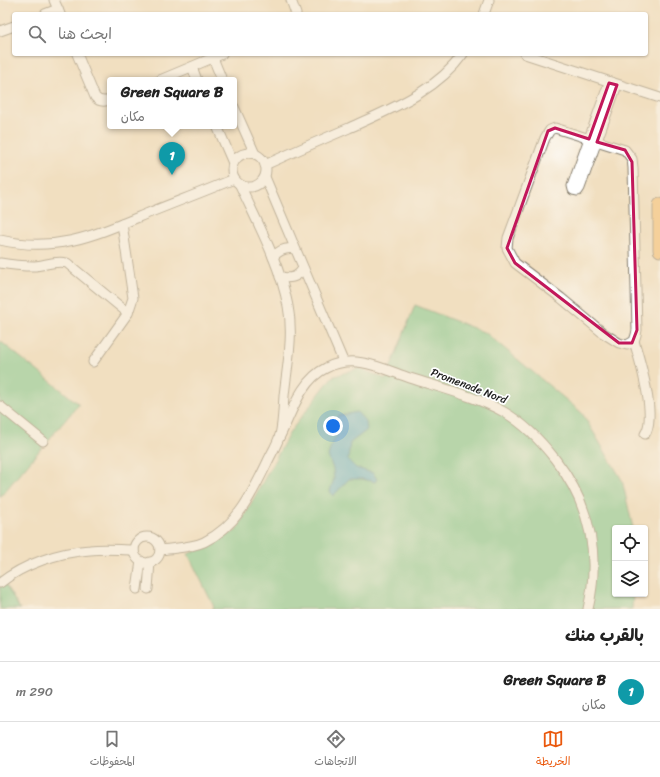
<!DOCTYPE html>
<html lang="ar">
<meta charset="utf-8">
<style>
:root{--surface:#fff;--page:#f6f6f6;--text:#222;--muted:#767676;--line:#e0e0e0;--accent:#ea580c}
body{margin:0;font-family:Sriracha,"Playpen Sans Arabic",sans-serif;background:var(--page);color:var(--text);direction:rtl}
.controls{position:absolute;right:12px;bottom:12px;display:grid;overflow:hidden;border-radius:4px;box-shadow:0 1px 3px #0004}
.controls button{width:36px;height:36px;display:grid;place-items:center;padding:0;border:0;border-bottom:1px solid var(--line);background:var(--surface);color:var(--text);font:20px sans-serif}
.you{position:absolute;left:333px;top:426px;width:14px;height:14px;margin:-10px;border:3px solid #fff;border-radius:50%;background:#1a73e8;box-shadow:0 0 0 6px #1a73e833}
.badge{display:grid;place-items:center;width:26px;height:26px;border-radius:50%;background:var(--accent);color:#fff;font-size:13px;font-weight:700}
.pin{position:absolute;translate:-50% -33px;filter:drop-shadow(0 1px 2px #0008)}
.pin::after{content:'';position:absolute;top:21px;width:14px;height:12px;background:inherit;clip-path:polygon(0 0,100% 0,50% 100%)}
.popup{position:absolute;left:107px;top:77px;width:130px;height:52px;box-sizing:border-box;display:grid;place-content:center;border-radius:4px;background:var(--surface);filter:drop-shadow(0 1px 3px #0005);font-size:13px;white-space:nowrap;color:var(--muted)}
.popup b{font-size:15px;color:var(--text)}
.popup::after{content:'';position:absolute;left:50%;top:100%;margin-left:-8px;border:8px solid transparent;border-top-color:var(--surface)}
.list{margin:0;padding:0;list-style:none}
h2{display:flex;justify-content:space-between;align-items:center;height:52px;margin:0;padding:0 16px;font-size:17px}
h2 small{font-size:13px;font-weight:400;color:var(--muted)}
.list li{display:grid;grid-template-columns:26px 1fr auto;gap:12px;align-items:center;box-sizing:border-box;height:60px;padding:0 16px;border-top:1px solid var(--line)}
.list b{display:block;font-size:15px;white-space:nowrap}
.list p{margin:0;font-size:13px;white-space:nowrap;color:var(--muted)}
.list em{font-size:13px;font-style:normal;color:var(--muted)}
.icon{flex:none;width:22px;height:22px;fill:none;stroke:currentColor;stroke-width:2;stroke-linecap:round;stroke-linejoin:round}
.map{position:relative;flex:none;width:660px;height:609px;overflow:hidden;direction:ltr}
.search{position:absolute;background:var(--surface);box-shadow:0 1px 3px #0004;left:12px;right:12px;top:12px;height:44px;display:flex;align-items:center;gap:10px;box-sizing:border-box;padding:0 14px;border-radius:4px;color:var(--muted);font-size:15px}
.sheet{height:112px;background:var(--surface)}
nav{display:flex;justify-content:space-around;align-items:center;box-sizing:border-box;height:56px;border-top:1px solid var(--line);background:var(--surface);font-size:11px;color:var(--muted)}
nav a{display:grid;justify-items:center;gap:2px}
nav .on{color:var(--accent)}
.map>svg:first-child{display:block}
.green{fill:#73ca90;stroke:#487356}
.water{fill:#47aac7;stroke:#326372}
.lines{fill:none;stroke-linecap:round;stroke-linejoin:round}
.minor-casing{stroke:#867e6e;stroke-width:11}
.highway-casing{stroke:#867e6e;stroke-width:15}
.minor{stroke:#fff;stroke-width:9}
.highway{stroke:#fabe6e;stroke-width:13}
.marked{fill:none;stroke:#c2185b;stroke-width:3;stroke-linejoin:round}
.labels{text-anchor:middle;dominant-baseline:central;stroke-width:3.5;stroke-linejoin:round;paint-order:stroke}
.street-label{font-size:11px;fill:#1c1c1c;stroke:#fff}
</style>
<div class="map">
<svg width="660" height="609" viewBox="0 0 660 609">
<rect width="100%" height="100%" fill="#fff"/>
<filter id="ink" filterUnits="userSpaceOnUse"><feTurbulence type="fractalNoise" baseFrequency=".025" numOctaves="2"/><feDisplacementMap in="SourceGraphic" scale="8" xChannelSelector="R" yChannelSelector="G"/><feConvolveMatrix kernelMatrix="1 2 1 2 8 2 1 2 1" color-interpolation-filters="sRGB"/></filter>
<filter id="wash" filterUnits="userSpaceOnUse"><feTurbulence type="fractalNoise" baseFrequency=".012" numOctaves="4" result="noise"/><feDisplacementMap in="SourceGraphic" scale="16" xChannelSelector="R" yChannelSelector="G"/><feGaussianBlur stdDeviation="0.9" result="paint"/><feColorMatrix in="noise" values="0 0 0 0 0 0 0 0 0 0 0 0 0 0 0 0 0 1.4 0 .05"/><feComposite in="paint" operator="in"/></filter>
<g filter="url(#wash)">
<rect width="100%" height="100%" fill="#f1dfc0"/>
<!-- green -->
<g class="green">
<path d="M415,305l71,28 96,80 40,67 11,48h-18v66h18l-1,15h-420l2,-2 -26,-53 48,-23 54,-99 42,-55 27,-9 27,11z"/>
<path d="M0,341l79,63 -79,93z"/>
<path d="M0,576l20,33h-20z"/>
</g>
<!-- water -->
<path class="water" d="M357,412l9,10 1,8 -17,13 -2,17 8,8 17,5 4,6 -2,3 -13,-3h-13l-16,17 -3,-5 4,-12 -1,-10 -5,-13 3,-10 6,-10 -3,-15 4,-5z"/>
</g>
<g filter="url(#ink)">
<g class="lines">
<defs>
<g id="minor">
<path d="M54,0l6,14"/>
<path d="M291,0l5,14"/>
<path d="M45,14l13,-5"/>
<path d="M484,14l5,-14"/>
<path d="M0,31l14,-5"/>
<path d="M77,54l18,43c4,5 9,5 15,3"/>
<path d="M525,54l135,44"/>
<path d="M213,58l9,22"/>
<path d="M192,67l5,13"/>
<path d="M160,80l62,-26"/>
<path d="M609,83l-37,103 1,4 5,1 2,-3 37,-103"/>
<path d="M234,107l21,47"/>
<path d="M217,126l16,37"/>
<path d="M555,128l70,22 7,9 1,9 4,162 -1,5 -2,6 -7,4 -8,-2 -16,-10 -42,-35 -46,-35 -8,-15 1,-10 37,-100 5,-8z"/>
<circle cx="249" cy="170" r="17"/>
<path d="M265,165c28,-13 56,-25 84,-37 41,-19 87,-36 114,-74"/>
<path d="M265,177l78,184"/>
<path d="M0,240c57,13 95,-5 146,-26 30,-12 59,-23 88,-35"/>
<path d="M273,257c6,-7 13,-10 22,-8"/>
<path d="M0,263c11,2 24,3 35,3 11,-1 20,-6 32,-3l61,50"/>
<path d="M280,277c10,2 18,1 23,-9"/>
<path d="M634,341c6,20 23,76 11,93"/>
<path d="M93,362l35,-49 5,-15 -11,-74"/>
<path d="M0,406l43,35"/>
<path d="M280,436c12,-24 21,-56 46,-68 29,-15 57,1 84,10 31,10 65,18 94,34 19,11 37,29 51,47 35,45 46,94 33,150"/>
<circle cx="147" cy="550" r="13"/>
<path d="M160,550c14,-2 31,-2 44,-8 33,-16 48,-48 63,-79 4,-9 10,-18 13,-28 3,-12 3,-26 4,-39 3,-30 10,-60 4,-90 -8,-42 -30,-82 -48,-121"/>
<path d="M0,583c24,-19 59,-31 90,-33 15,-2 29,0 44,0"/>
<path d="M137,589l4,-28"/>
<path d="M148,589l2,-27"/>
</g>
<path id="highway" d="M660,205v45"/>
</defs>
<!-- minor casing -->
<use href="#minor" class="minor-casing"/>
<!-- highway casing -->
<use href="#highway" class="highway-casing"/>
<!-- minor -->
<use href="#minor" class="minor"/>
<!-- highway -->
<use href="#highway" class="highway"/>
</g>
</g>
<!-- marked area -->
<path d="M0 0H660V609H0ZM609,83l8,2 -20,57 28,8 7,12 5,168 -5,13h-13l-104,-80 -8,-15 41,-117 7,-3 34,11z" fill="#f1dfc0" fill-opacity=".55" fill-rule="evenodd"/>
<path class="marked" d="M609,83l8,2 -20,57 28,8 7,12 5,168 -5,13h-13l-104,-80 -8,-15 41,-117 7,-3 34,11z"/>
<g class="labels">
<!-- street labels -->
<g class="street-label">
<text transform="translate(469 386) rotate(21)">Promenade Nord</text>
</g>
</g>
</svg>
<div class="controls">
<button><svg class="icon" aria-label="locate" viewBox="0 0 24 24"><circle cx="12" cy="12" r="6"/><path d="M12 2v4M12 18v4M2 12h4M18 12h4"/></svg></button>
<button><svg class="icon" aria-label="layers" viewBox="0 0 24 24"><path d="M12 4l9 5-9 5-9-5zM3 14l9 5 9-5"/></svg></button>
</div>
<div class="you"></div>
<div class="pin badge" style="left:172px;top:175px;background:#0f9aa8">1</div>
<div class="popup"><b>Green Square B</b>مكان</div>
<div class="search"><svg class="icon" aria-label="search" viewBox="0 0 24 24"><circle cx="10" cy="10" r="6"/><path d="M15 15l6 6"/></svg>ابحث هنا</div>
</div>
<section class="sheet">
<h2>بالقرب منك<small></small></h2>
<ul class="list">
<li><span class="badge" style="background:#0f9aa8">1</span><div><b>Green Square B</b><p>مكان</p></div><em>290 m</em></li>
</ul>
</section>
<nav>
<a class="on"><svg class="icon" aria-label="map" viewBox="0 0 24 24"><path d="M3 6l6-2 6 2 6-2v14l-6 2-6-2-6 2zM9 4v14M15 6v14"/></svg>الخريطة</a>
<a><svg class="icon" aria-label="directions" viewBox="0 0 24 24"><path d="M12 3l9 9-9 9-9-9zM9 14v-3h6M13 9l2 2-2 2"/></svg>الاتجاهات</a>
<a><svg class="icon" aria-label="saved" viewBox="0 0 24 24"><path d="M7 4h10v16l-5-4-5 4z"/></svg>المحفوظات</a>
</nav>
